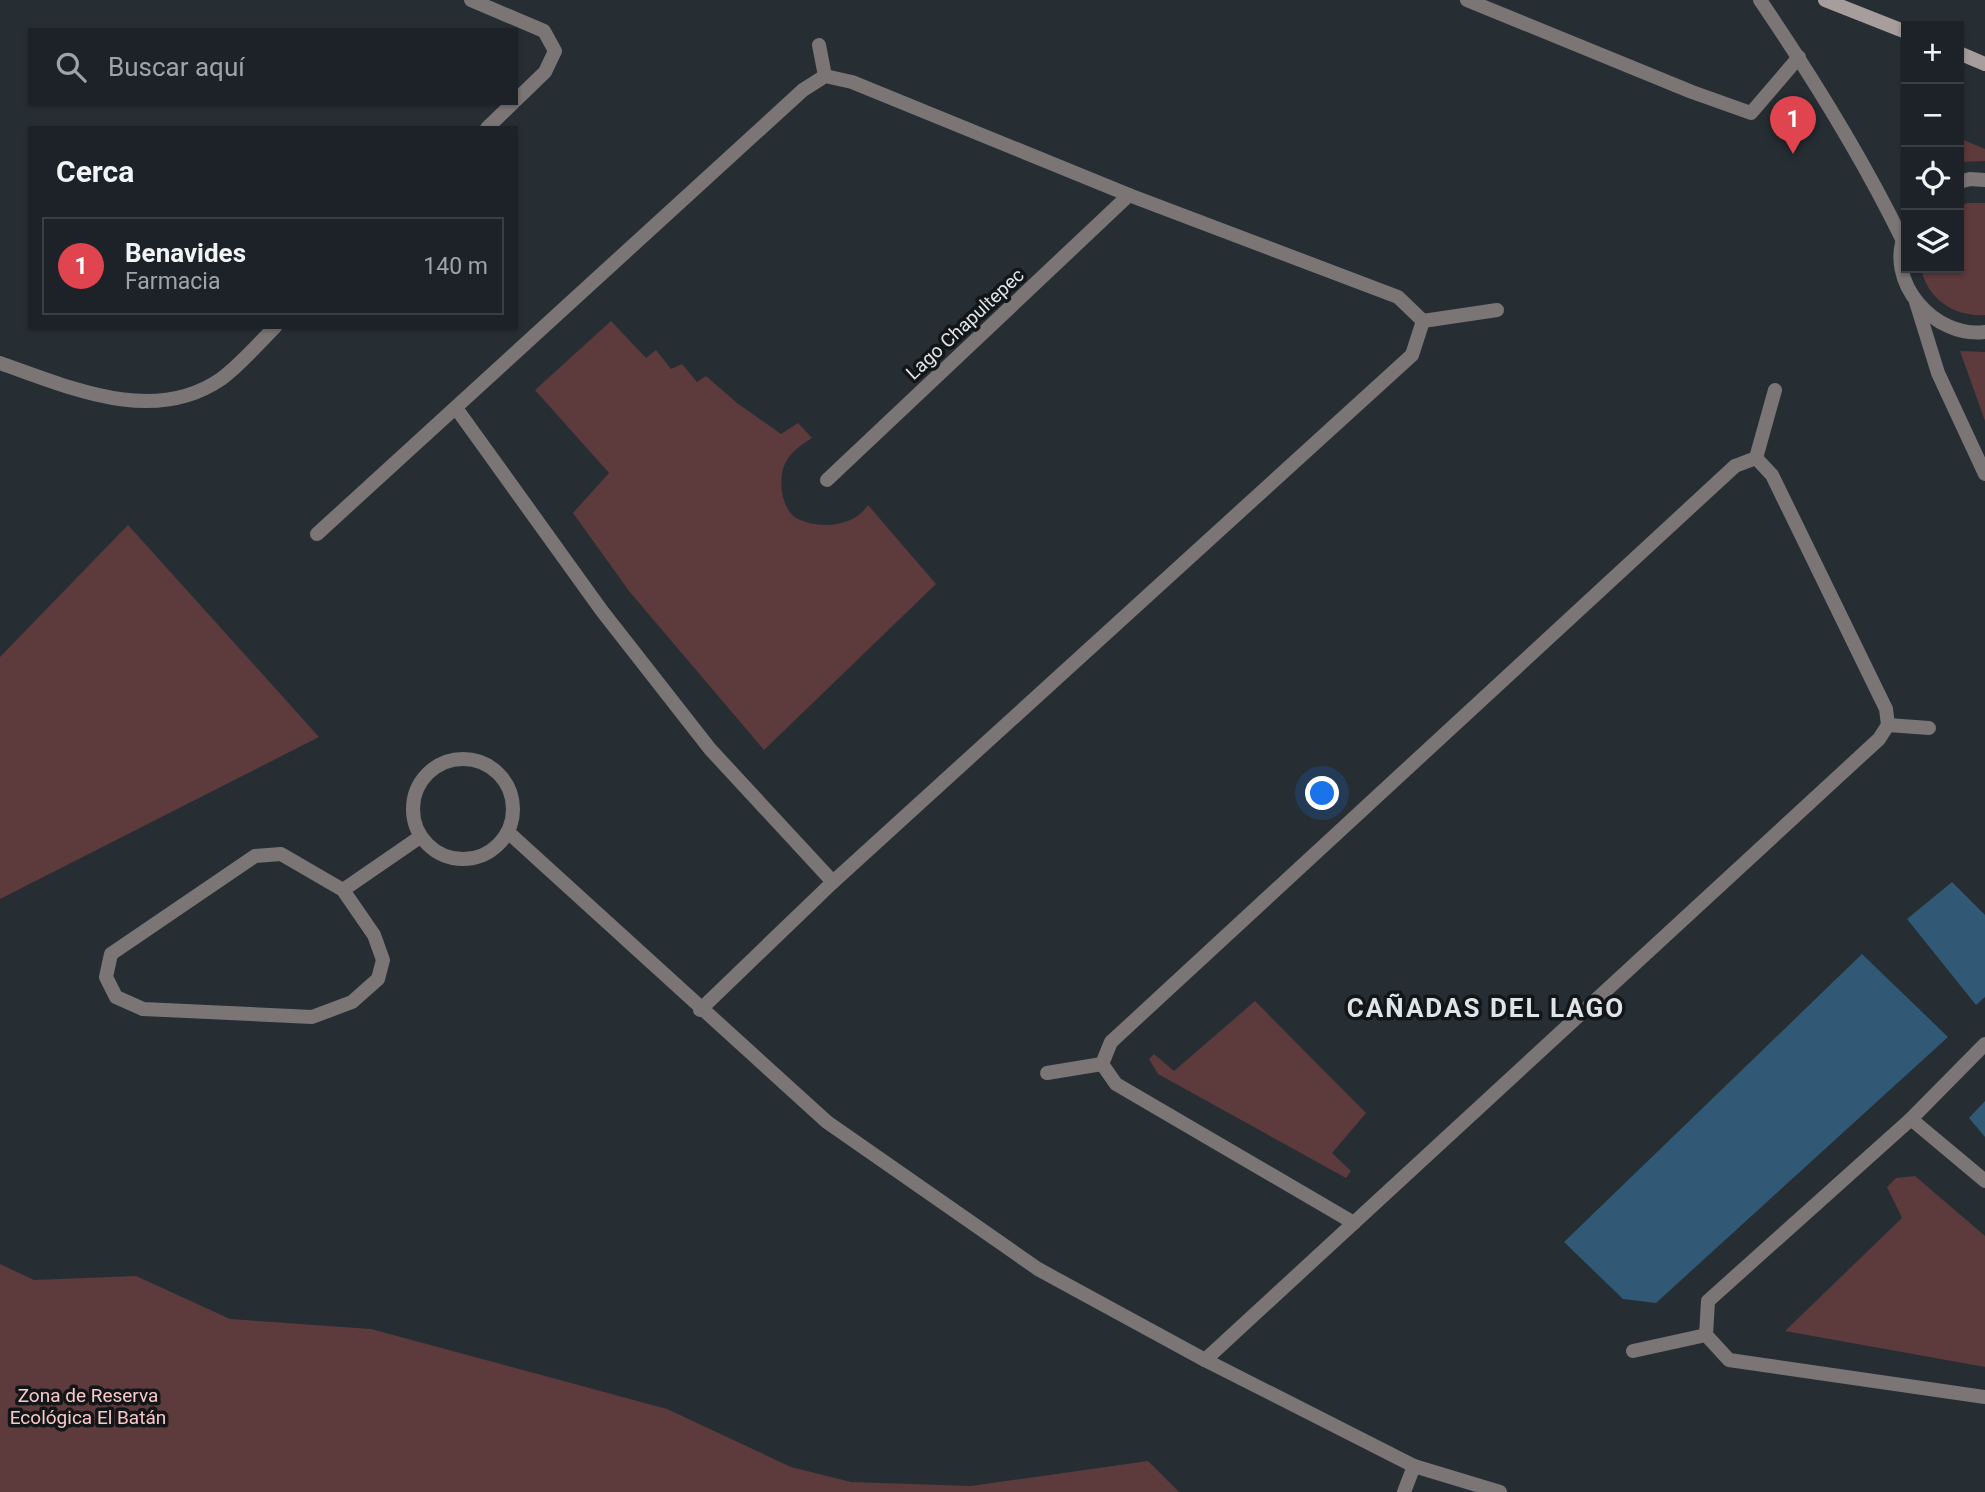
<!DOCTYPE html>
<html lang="es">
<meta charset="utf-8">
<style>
:root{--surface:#1c2227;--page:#292f33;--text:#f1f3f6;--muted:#a0a4a7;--line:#3a3f44;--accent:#db2777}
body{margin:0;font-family:Roboto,sans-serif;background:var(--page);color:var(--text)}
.controls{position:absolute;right:21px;top:21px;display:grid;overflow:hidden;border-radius:0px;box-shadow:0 2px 5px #0004}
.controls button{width:63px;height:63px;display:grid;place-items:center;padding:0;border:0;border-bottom:2px solid var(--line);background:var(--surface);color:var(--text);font:35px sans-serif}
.you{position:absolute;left:1323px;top:794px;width:24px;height:24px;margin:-18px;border:5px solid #fff;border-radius:50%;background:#1a73e8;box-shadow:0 0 0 10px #1a73e833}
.badge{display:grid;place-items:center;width:46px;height:46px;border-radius:50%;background:var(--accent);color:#fff;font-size:23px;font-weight:700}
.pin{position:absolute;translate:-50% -58px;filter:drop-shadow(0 2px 4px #0008)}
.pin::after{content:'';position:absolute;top:37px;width:24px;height:21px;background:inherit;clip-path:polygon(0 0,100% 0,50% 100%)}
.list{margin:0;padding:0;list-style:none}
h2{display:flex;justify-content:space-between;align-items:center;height:91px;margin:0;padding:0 28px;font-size:30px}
h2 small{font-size:23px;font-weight:400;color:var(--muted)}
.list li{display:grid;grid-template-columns:46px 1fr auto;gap:21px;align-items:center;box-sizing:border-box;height:98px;margin:0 14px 14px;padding:0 14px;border:2px solid var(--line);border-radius:0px}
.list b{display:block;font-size:26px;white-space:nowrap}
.list p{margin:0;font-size:23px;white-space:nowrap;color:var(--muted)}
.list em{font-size:23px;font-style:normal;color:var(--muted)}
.icon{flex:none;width:38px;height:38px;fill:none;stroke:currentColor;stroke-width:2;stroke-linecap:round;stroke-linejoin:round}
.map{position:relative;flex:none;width:1985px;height:1492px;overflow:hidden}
.search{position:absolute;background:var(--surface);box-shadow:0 2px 5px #0004;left:28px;top:28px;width:490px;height:77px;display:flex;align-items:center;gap:18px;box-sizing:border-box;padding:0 24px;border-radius:0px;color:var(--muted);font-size:26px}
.panel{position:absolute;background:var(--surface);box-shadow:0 2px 5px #0004;left:28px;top:126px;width:490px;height:203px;border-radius:0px}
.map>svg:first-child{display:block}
.green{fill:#5d3a3b}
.building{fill:#315875}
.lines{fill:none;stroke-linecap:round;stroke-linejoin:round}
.service{stroke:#7b7575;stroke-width:14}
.minor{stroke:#7b7575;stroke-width:14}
.secondary{stroke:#a79d9d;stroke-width:14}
.labels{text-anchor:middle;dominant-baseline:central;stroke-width:7;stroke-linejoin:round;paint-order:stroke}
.street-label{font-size:19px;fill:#dfe4e8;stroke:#121618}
.park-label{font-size:19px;fill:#fac8c9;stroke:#121618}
.district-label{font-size:26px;font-weight:bold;letter-spacing:2px;fill:#dfe4e8;stroke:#121618}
</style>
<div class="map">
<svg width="1985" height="1492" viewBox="0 0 1985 1492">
<rect width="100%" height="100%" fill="#262e34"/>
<!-- green -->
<g class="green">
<path d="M1959,138l26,11v12l-26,1z"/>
<path d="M1968,203h17v112c-31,2 -58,-16 -64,-47h38v-62z"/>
<path d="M611,321l35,37 10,-8 15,19 11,-5 15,18 9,-6 31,27 44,31 17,-11 14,15c-9,6 -19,12 -25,22 -10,15 -7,50 11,59 23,11 57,7 70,-14l68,79 -172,166 -135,-159 -56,-78 36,-40 -74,-83z"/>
<path d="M1960,351l25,1v69z"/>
<path d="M128,525l191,212 -319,162v-242z"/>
<path d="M1255,1001l111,112 -34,40 19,18 -5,7 -188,-104 -9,-15 5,-5 20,17z"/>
<path d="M1915,1176l70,60v131l-200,-36 117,-113 -15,-31 9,-9z"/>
<path d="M0,1264l34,16 102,-4 94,43 141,10 296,80 124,58 60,15 120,4 177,-25 31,31h-1179z"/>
</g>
<!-- building -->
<g class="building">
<path d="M1952,882l33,33v82l-9,8 -69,-86z"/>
<path d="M1862,954l86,83 -292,266 -33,-4 -59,-57z"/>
<path d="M1985,1101v36l-16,-19z"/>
</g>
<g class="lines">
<!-- service -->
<g class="service">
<path d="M1467,0l225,92 59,21 48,-56"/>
<path d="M281,854l62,36 31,45 9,25 -5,19 -26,23 -40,15 -169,-8 -27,-12 -10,-20 5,-23 144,-98z"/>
<path d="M343,890l77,-53"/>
<path d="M1404,1492l10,-26"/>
</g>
<!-- minor -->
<g class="minor">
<path d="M471,0l73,31 11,20 -10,21 -29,28"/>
<path d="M1760,0c53,78 101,155 142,239"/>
<path d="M819,45l6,31"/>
<path d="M487,128l26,-25"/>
<path d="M1959,182l11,-3 15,1"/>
<path d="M1906,232c-23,49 29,107 79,100"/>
<path d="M1916,302l22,71 47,101"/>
<path d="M1423,321l74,-11"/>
<path d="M0,363c69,24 153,63 221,16 19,-14 37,-35 54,-52"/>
<path d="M456,408l146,203 108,138 123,133"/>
<path d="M1756,458l19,-68"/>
<path d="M827,480l302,-285"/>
<path d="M317,534l486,-444 22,-14 27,6 277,113 269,102 25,24"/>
<path d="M1888,725l41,3"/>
<circle cx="463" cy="809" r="50"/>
<path d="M509,833l318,289 211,147 167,91 209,106 86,26"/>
<path d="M700,1010l133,-128 579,-527 11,-34"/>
<path d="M1985,1044l-74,75 -203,182 -2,34 23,25 256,37"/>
<path d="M1102,1064l9,-22 624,-576 21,-8"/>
<path d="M1102,1064l14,20 238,139"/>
<path d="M1047,1073l55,-9"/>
<path d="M1911,1119l74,62"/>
<path d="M1633,1351l73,-16"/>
<path d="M1205,1360l674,-621 9,-14 -2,-16 -114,-234 -16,-17"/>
</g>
<!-- secondary -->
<g class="secondary">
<path d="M1825,0l81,32"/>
<path d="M1959,53l26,11"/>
</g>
</g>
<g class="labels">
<!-- street labels -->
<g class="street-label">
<text transform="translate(965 324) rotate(-43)">Lago Chapultepec</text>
</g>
<!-- park labels -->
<g class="park-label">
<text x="88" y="1395">Zona de Reserva<tspan x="88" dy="22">Ecológica El Batán</tspan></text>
</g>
<!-- district labels -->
<g class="district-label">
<text x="1486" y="1008">CAÑADAS DEL LAGO</text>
</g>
</g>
</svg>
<div class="controls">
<button>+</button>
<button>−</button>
<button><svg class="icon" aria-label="locate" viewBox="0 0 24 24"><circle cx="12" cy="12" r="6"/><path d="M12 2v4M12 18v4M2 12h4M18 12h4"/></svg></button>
<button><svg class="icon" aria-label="layers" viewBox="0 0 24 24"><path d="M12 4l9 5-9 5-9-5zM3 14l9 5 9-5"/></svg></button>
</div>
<div class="you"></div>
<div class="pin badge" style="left:1793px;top:154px;background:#e0444e">1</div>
<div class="search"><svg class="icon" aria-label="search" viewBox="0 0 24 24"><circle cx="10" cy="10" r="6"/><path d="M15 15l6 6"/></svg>Buscar aquí</div>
<section class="panel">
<h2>Cerca<small></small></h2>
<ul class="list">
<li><span class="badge" style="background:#e0444e">1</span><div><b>Benavides</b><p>Farmacia</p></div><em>140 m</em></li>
</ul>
</section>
</div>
